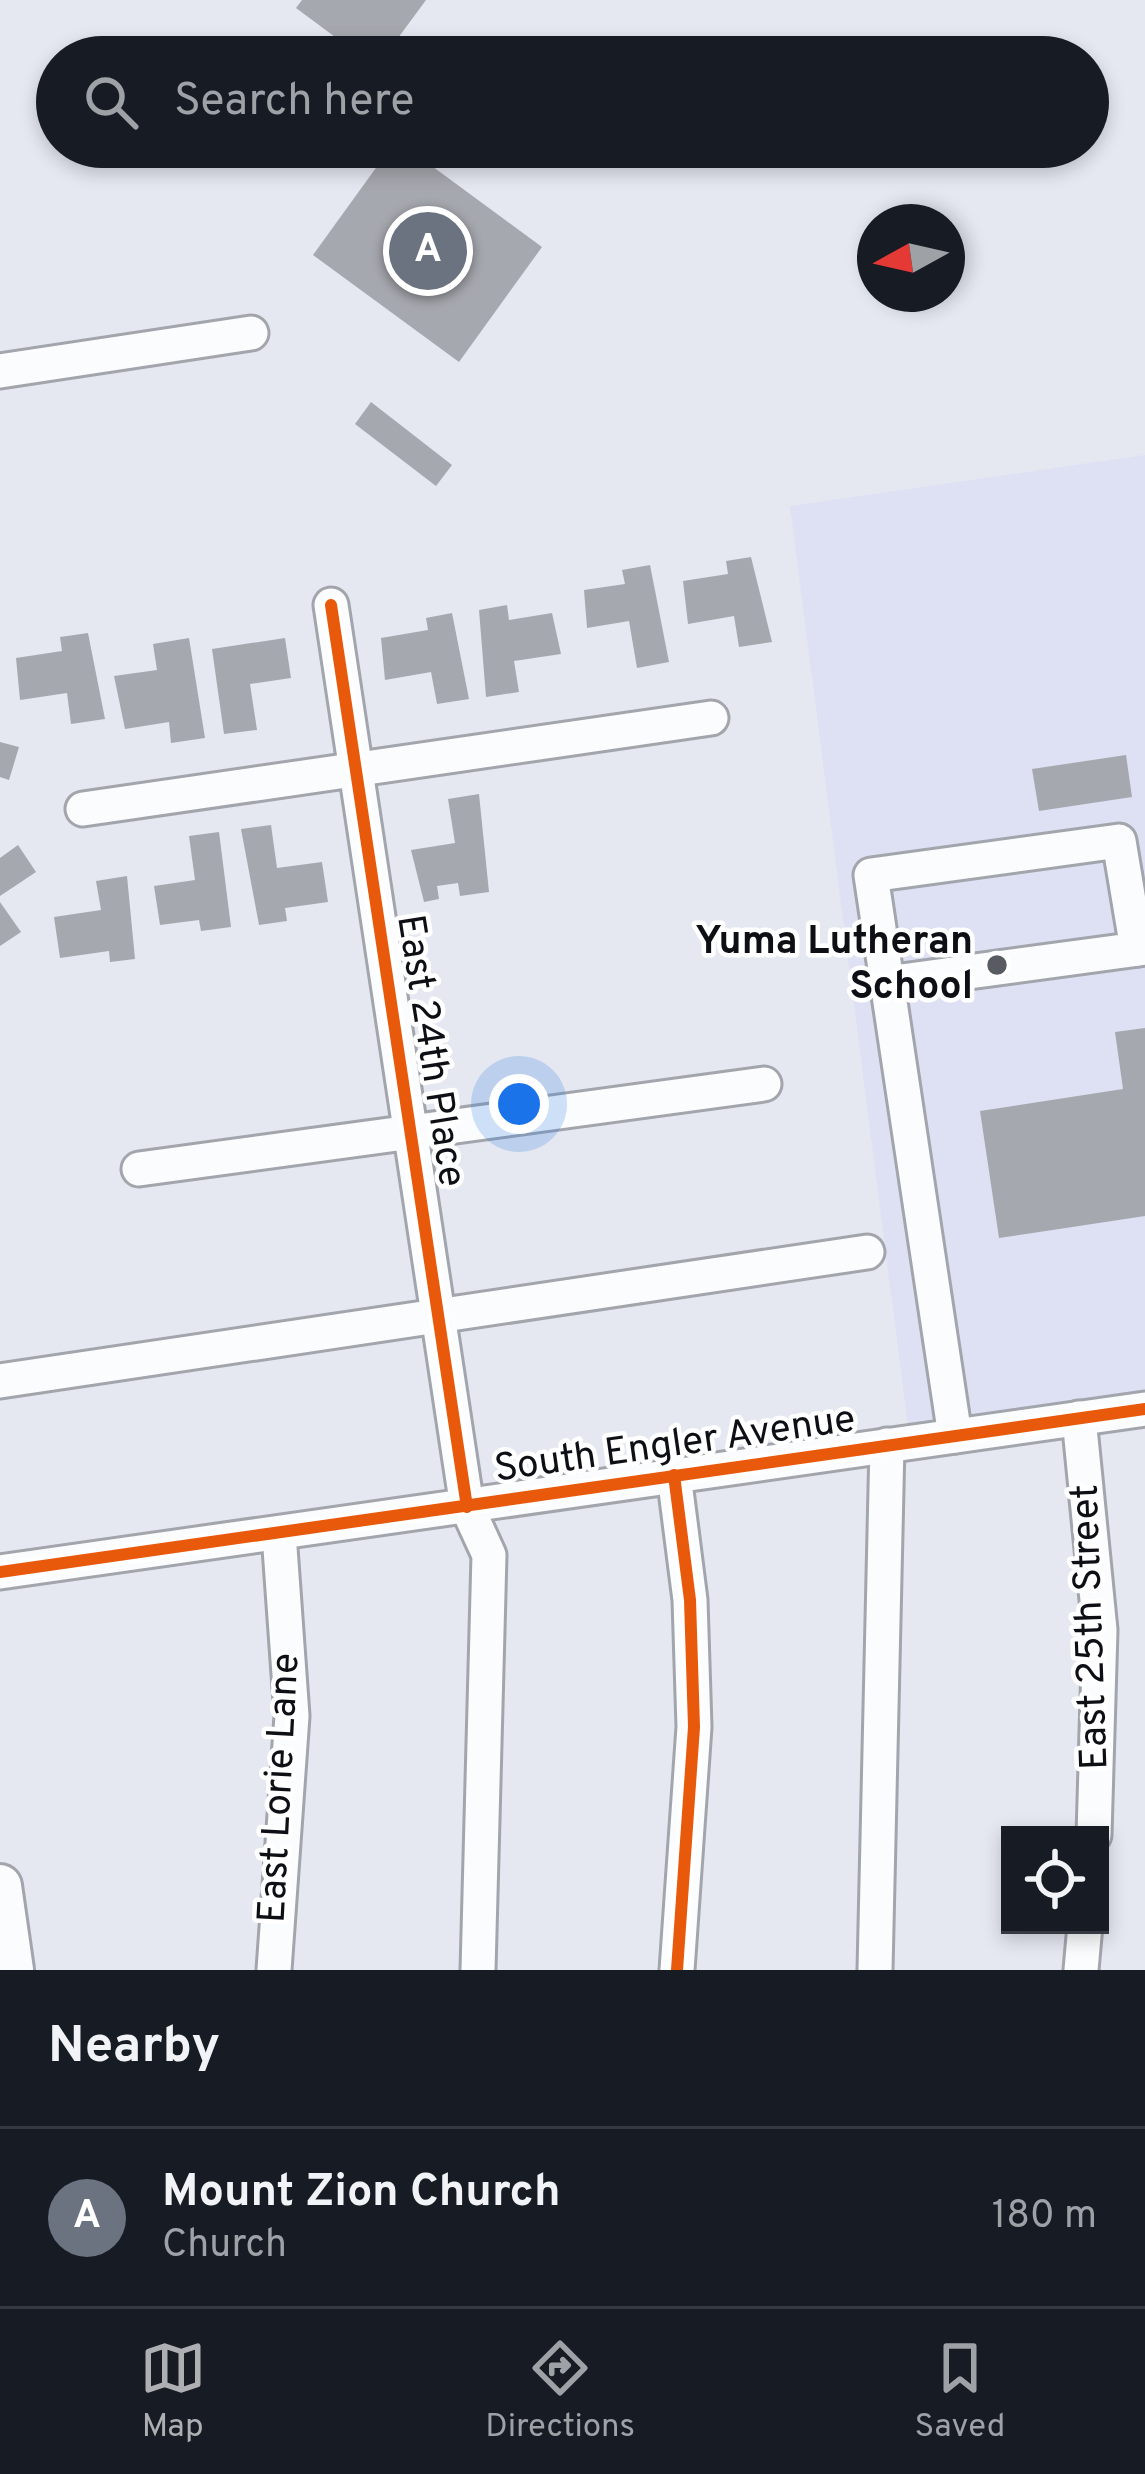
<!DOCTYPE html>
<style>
:root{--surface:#171b24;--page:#242831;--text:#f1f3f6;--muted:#9ea1a6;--line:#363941;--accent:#adafb3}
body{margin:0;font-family:Overpass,sans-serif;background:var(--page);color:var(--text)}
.controls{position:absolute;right:36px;bottom:36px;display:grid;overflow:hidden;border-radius:0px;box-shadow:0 6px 18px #0003}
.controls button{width:108px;height:108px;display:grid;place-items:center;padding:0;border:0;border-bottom:3px solid var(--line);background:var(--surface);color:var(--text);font:60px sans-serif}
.compass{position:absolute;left:857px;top:204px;width:108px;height:108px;border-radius:50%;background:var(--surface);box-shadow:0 6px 18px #0003;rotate:262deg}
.you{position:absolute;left:519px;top:1104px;width:42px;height:42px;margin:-30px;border:9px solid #fff;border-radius:50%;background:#1a73e8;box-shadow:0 0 0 18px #1a73e833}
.badge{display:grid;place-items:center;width:78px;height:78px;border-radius:50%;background:var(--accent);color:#fff;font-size:39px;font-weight:700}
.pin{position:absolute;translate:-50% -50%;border:6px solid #fff;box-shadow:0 3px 12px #0006}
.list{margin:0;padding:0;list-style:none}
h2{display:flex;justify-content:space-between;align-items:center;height:156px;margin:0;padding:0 48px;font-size:51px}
h2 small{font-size:39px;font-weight:400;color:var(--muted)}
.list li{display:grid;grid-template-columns:78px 1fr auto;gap:36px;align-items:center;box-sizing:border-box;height:180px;padding:0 48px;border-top:3px solid var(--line)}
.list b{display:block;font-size:45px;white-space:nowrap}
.list p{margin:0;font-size:39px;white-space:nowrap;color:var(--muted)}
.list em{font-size:39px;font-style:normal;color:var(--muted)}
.icon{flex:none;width:66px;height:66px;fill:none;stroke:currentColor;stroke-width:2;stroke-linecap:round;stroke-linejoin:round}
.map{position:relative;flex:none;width:1145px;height:1970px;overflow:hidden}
.search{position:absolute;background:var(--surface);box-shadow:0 6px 18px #0003;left:36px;right:36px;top:36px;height:132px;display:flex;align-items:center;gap:30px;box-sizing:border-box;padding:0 42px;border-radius:66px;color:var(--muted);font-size:45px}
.sheet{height:336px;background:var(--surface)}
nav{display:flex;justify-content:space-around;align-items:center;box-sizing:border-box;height:168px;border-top:3px solid var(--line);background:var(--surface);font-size:33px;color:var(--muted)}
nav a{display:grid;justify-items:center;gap:6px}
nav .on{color:var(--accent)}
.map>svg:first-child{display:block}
.built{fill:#dde1f3}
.building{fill:#a6a8af}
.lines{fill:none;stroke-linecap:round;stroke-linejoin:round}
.minor-casing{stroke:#a2a5ac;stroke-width:39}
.major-casing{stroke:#a2a5ac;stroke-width:48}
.minor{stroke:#fbfcfd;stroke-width:33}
.major{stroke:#fbfcfd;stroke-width:42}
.cycleway-casing{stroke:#fff;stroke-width:20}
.cycleway{stroke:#e8590c;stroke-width:12}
.poi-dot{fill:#595b62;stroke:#fff;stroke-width:4.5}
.labels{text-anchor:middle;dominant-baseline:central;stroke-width:9;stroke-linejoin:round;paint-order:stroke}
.poi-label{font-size:39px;font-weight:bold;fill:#0e0f15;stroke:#fff;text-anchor:end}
.street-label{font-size:39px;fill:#0e0f15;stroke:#fff}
</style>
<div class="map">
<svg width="1145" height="1970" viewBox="0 0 1145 1970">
<rect width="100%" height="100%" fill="#e5e8f1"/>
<!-- built -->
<path class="built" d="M1145,455v954l-235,33 -120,-936z"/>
<!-- building -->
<g class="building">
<path d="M302,0h124l-42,57h-22l-66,-49z"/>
<path d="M391,147h15l136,100 -83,115 -146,-107z"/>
<path d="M371,402l81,63 -16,21 -81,-62z"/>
<path d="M751,557l21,85 -33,5 -5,-31 -46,8 -5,-43 45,-7 -2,-13z"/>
<path d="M650,565l19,97 -32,6 -8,-47 -42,7 -3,-38 41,-6 -3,-14z"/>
<path d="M507,605l2,15 43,-7 9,41 -47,7 5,31 -33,5 -7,-87z"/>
<path d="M452,613l17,86 -32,5 -6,-32 -46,8 -4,-42 47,-8 -2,-12z"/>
<path d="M88,633l17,86 -34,5 -4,-31 -47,7 -4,-42 46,-7 -2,-14z"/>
<path d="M189,638l16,100 -34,5 -2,-21 -44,7 -11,-53 43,-6 -4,-26z"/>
<path d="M285,638l6,40 -41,6 7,46 -33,4 -12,-85z"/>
<path d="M0,742l19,5 -10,33 -9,-3z"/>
<path d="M1126,755l6,42 -93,14 -7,-42z"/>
<path d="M479,794l10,98 -29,4 -2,-13 -21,3 2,13 -15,3 -13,-52 44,-7 -7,-44z"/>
<path d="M271,825l6,43 45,-6 6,40 -43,6 2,13 -28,4 -18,-96z"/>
<path d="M219,832l12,95 -30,4 -2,-11 -39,5 -6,-39 41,-6 -6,-44z"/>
<path d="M18,845l18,27 -36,24v-38z"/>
<path d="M127,876l8,83 -25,3 -1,-11 -49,7 -6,-41 47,-7 -5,-29z"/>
<path d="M0,902l21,30 -21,14z"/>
<path d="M1145,1028v188l-146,22 -19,-127 143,-22 -8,-57z"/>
</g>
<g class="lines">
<defs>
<g id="minor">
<path d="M0,371l251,-38"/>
<path d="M331,605l136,902 22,48 -11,415"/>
<path d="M83,809l628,-91"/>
<path d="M887,983l258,-35"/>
<path d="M139,1169l625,-85"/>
<path d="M0,1381l867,-129"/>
<path d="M1079,1418l21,212 -6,205"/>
<path d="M955,1436l-84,-561 248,-34 18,108"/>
<path d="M674,1475l16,125 4,127 -17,243"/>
<path d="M0,1572l1145,-163"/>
<path d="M274,1970l18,-254 -13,-182"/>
<path d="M875,1970l12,-525"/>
<path d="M1081,1970l4,-45"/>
</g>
<path id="major" d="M0,1886l12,84"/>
</defs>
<!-- minor casing -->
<use href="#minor" class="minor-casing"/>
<!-- major casing -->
<use href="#major" class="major-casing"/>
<!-- minor -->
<use href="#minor" class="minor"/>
<!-- major -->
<use href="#major" class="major"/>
<defs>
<g id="cycleway">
<path d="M331,605l136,902"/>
<path d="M674,1475l16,125 4,127 -17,243"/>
<path d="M0,1572l1145,-163"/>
</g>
</defs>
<!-- cycleway casing -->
<use href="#cycleway" class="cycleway-casing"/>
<!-- cycleway -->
<use href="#cycleway" class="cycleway"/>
</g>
<!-- markers -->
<circle class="poi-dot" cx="997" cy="965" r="12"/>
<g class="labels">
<!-- poi labels -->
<g class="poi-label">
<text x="973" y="943">Yuma Lutheran<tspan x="973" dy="45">School</tspan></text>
</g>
<!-- street labels -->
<g class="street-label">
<text transform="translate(429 1051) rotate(81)">East 24th Place</text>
<text transform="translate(675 1446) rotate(-8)">South Engler Avenue</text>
<text transform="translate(1092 1627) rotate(-92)">East 25th Street</text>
<text transform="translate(281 1788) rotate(-87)">East Lorie Lane</text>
</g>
</g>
</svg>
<div class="controls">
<button><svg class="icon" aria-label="locate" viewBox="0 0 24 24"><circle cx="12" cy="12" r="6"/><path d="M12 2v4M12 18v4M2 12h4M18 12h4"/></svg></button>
</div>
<svg class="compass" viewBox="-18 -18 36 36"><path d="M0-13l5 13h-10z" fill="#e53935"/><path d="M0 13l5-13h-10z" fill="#9ea1a6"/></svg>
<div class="you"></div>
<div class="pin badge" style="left:428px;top:251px;background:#6b7280">A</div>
<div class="search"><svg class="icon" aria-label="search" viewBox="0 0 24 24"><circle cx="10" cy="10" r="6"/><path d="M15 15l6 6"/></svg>Search here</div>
</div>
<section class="sheet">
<h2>Nearby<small></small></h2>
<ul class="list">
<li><span class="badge" style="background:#6b7280">A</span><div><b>Mount Zion Church</b><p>Church</p></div><em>180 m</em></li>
</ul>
</section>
<nav>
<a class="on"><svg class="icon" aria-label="map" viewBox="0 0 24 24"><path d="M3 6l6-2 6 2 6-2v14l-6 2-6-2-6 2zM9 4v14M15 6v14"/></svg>Map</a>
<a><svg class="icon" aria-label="directions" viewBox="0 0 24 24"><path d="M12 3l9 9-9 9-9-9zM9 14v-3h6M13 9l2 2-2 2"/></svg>Directions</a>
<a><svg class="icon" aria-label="saved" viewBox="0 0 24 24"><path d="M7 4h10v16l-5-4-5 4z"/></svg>Saved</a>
</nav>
